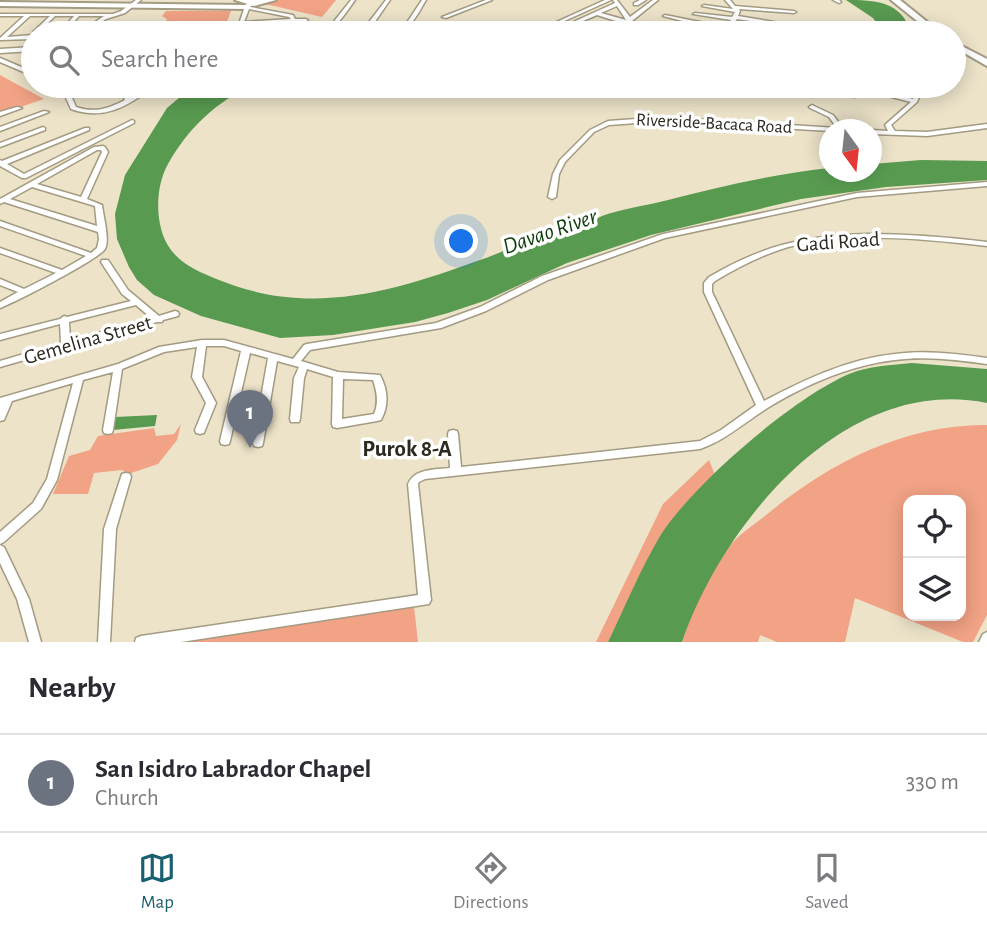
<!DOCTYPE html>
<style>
:root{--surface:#fff;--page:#f2f2f3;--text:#2b2b33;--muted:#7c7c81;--line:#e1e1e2;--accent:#195f70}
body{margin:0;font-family:"Alegreya Sans",sans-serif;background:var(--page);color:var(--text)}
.controls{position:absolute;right:21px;bottom:21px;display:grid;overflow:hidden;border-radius:14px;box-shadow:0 4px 18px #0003}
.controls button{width:63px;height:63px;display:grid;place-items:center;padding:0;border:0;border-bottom:2px solid var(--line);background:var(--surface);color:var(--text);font:35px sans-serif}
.compass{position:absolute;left:819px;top:119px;width:63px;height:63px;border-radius:50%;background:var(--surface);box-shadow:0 4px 18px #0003;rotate:165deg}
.you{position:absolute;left:462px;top:242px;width:24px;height:24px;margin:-18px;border:5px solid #fff;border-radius:50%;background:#1a73e8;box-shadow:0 0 0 10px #1a73e833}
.badge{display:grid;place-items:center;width:46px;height:46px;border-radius:50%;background:var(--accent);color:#fff;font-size:23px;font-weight:700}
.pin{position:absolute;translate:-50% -58px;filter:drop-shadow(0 2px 4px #0008)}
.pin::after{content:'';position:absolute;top:37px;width:24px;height:21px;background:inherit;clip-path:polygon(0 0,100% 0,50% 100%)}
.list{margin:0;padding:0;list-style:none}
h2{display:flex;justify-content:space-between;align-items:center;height:91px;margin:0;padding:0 28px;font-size:30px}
h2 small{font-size:23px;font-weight:400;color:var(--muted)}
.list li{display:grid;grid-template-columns:46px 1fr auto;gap:21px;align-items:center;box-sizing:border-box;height:98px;padding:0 28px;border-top:2px solid var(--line)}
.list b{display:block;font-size:26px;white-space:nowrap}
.list p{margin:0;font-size:23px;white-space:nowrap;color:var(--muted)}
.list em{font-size:23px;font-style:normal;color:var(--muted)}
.icon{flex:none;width:38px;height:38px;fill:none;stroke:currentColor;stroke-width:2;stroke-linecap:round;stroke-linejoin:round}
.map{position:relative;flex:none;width:987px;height:642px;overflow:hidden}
.search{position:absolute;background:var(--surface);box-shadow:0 4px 18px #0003;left:21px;right:21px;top:21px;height:77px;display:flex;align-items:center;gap:18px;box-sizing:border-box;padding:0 24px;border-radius:38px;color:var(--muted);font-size:26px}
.sheet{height:189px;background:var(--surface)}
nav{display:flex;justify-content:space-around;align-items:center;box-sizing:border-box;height:98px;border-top:2px solid var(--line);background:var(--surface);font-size:19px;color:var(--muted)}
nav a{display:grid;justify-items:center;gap:4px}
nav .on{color:var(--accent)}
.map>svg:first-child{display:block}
.green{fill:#f2a285;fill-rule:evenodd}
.water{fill:#589a50}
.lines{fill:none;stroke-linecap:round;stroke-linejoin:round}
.street-casing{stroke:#a39b82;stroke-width:3}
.secondary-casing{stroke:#a39b82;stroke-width:4}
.primary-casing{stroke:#a39b82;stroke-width:4}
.street{fill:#fff;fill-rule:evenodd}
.secondary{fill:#fff;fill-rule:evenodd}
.primary{fill:#fff;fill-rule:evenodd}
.labels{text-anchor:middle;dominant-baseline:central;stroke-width:7;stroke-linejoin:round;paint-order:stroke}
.far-street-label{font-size:18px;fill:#2c291f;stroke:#fff}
.street-label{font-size:21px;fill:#2c291f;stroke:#fff}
.water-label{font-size:23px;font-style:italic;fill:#0d3c09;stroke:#fff}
.neighbourhood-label{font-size:23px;font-weight:bold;fill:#2c291f;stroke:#fff}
</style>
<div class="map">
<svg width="987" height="642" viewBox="0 0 987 642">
<rect width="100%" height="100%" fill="#ece3c9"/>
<!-- green -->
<g class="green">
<path d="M279,0h57l-14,17 -57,-13z"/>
<path d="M166,11h65l-7,18 -76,4 -1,-3 18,-7 2,-4 -5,-3z"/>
<path d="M0,75l44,24 -44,15z"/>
<path d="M181,424l-4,16 -19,24 -30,10 -6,-4 -28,3 -6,21h-35l16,-38 21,-6 8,-14 56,-8 2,8 18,-2z"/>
<path d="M987,425v190l-14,27h-10l-108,-44 -10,44h-68l-17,-7 -2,7h-76c10,-31 26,-70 47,-95 9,-12 25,-22 36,-31 62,-52 139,-92 222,-91zM908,500h53v116h-53z"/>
<path d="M709,460l6,15 -54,60 -53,107h-12l67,-138z"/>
<path d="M414,607l4,35h-240z"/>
</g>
<!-- water -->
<g class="water">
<path d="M846,0c29,0 56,1 65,33h-27l-11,-15z"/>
<path d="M193,86h59c-36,15 -65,44 -84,78 -12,21 -13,54 -3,76 11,23 32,31 54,40 91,37 173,12 261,-20 18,-6 36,-15 54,-21 14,-4 29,0 42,-5 10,-4 16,-14 26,-18 19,-7 42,-10 62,-15 54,-14 110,-27 165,-33l1,4h42v-8l49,-4 66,1v19l-101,7 -85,12 -150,36 -84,28 -80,37 -39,13 -33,9 -82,13 -53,3 -79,-22 -47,-21 -17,-15 -8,-13 -12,-28 -2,-25 10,-39 42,-67z"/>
<path d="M912,363l75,6v34c-142,-29 -264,120 -305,239h-74c17,-35 32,-72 52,-106 33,-52 133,-138 189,-162 19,-8 43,-9 63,-11z"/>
<path d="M157,415l-2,11 -42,4 2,-13z"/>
</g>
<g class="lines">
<defs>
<g id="street">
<path d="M136,0h5l-16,13 -19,6 -12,8 2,3 14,1 2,2 -20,-1 -4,-5 16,-11h-25l-15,17h-5l15,-17h-19l-17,17 -5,1v-2l17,-16h-20l-23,21 26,-2v4l-33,1v-2l24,-22h-24v-2h113l8,-3z"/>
<path d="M351,0h4c-11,15 -20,33 -41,33l18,-9z"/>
<path d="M386,0h4l-18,26 1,7h-5l-2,-7z"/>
<path d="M422,0h4c-9,15 -16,33 -37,33l17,-9z"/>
<path d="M486,0h6l-46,18 -4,-1z"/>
<path d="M605,0h6l-51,23 34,7 25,-8 -22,-7 -21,9 -5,-1 44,-20 -2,-3h4l13,17 23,-17h5l-26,21 26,12h-7l-23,-10 -35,10h-7l2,-2 -36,-7zM617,6l9,14 -25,-7z"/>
<path d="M640,0h6l-8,5h-4v-2z"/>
<path d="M725,0h5l5,6 59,5 2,1 -2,1 -55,-4 1,2 -2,5 36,6 -3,2 -34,-5 -3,5 35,7 2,2h-8l-32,-6 -21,1 -47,-12 2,-1 45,9h19l2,-4 -38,-6 2,-1 37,4 3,-5 -33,-6 2,-1 29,4z"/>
<path d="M833,0h6l2,2 -2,1z"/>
<path d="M245,6l48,9 2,4h11l2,1 -2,1 -27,2c-6,7 -15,10 -23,10l15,-7 2,-2 -29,2 -5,-2zM249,9l40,8 2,2 -47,3z"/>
<path d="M702,28l3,2 -1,1 -14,2h-12z"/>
<path d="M534,30l19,1 3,2h-24v-2z"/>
<path d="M33,47v4l-33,2v-4z"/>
<path d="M0,58l33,14v4l-33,-14z"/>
<path d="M69,86h6l-3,12 4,9c18,6 32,2 49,-7l-7,-14h6l6,12c20,-13 27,-17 51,-7l-3,2 -25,-5c-27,18 -48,33 -82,21l-5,-11z"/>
<path d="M804,86h18l-3,2 -30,3 -3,-2 3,-2z"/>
<path d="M918,86h6l-7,16 -26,23 4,6 32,1 60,-8v4l-60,8 -55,-2v-4l16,1 -3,-6 1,-1 25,-22 -35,-9 -22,4 -3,-2 25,-6 37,10z"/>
<path d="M812,105l21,10 11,15h-14v1l-166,-10 -55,4 -15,7 -29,30 -6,12 -3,23 -4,2 -4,-2 5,-23 7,-14 30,-30 18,-9 56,-4 173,11 -8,-11 -19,-9 -1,-1z"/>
<path d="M17,107l5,1 -22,8v-4z"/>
<path d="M44,111l5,1 -49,19v-4z"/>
<path d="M132,120l2,1v2l-108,55h-4l-22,-12v-6l2,1 83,-33h4v2l-82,34 17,10z"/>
<path d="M43,127l2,1v2l-45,17v-4z"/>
<path d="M103,146l2,1 3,5 -21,47 15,6c1,10 8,35 3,44 -6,10 -89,53 -105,59v-6l18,-10 -18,-7v-6l24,10 32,-16 -56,-20v-5l62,22 24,-14 -86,-30v-5l91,32 6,-5 2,-9 -1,-7 -94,-30 -4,2v-5l94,-52zM97,150h4l1,2 -21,45 -44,-13zM32,187l63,19 2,20 -87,-27z"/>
<path d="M987,182v4l-130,11 -192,41 -117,42 -62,31 -45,17 -131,22 -9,11 37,11 42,3c8,15 9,30 1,45l-4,1 -40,7 -4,-1 -1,-3 1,-47 -26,-8 -3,9 -4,41 -1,3h-8l-1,-3 4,-41 5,-11 -22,-6 -14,82 -1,3 -4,1 -4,-1 -1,-3 15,-85 -18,-5 -20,88 -1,3 -4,1 -4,-1 -1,-3 21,-90 -17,-5h-18l-4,31 14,26 -11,27 -1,3 -4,1 -4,-1 -1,-3 11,-27 -14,-26 5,-30 -33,5 -42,17 -9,61 -1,3 -4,1 -4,-1 -1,-3 10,-58 -30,8 -26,100 -16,29 -37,33 -4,2v-12l33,-29 14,-24 26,-96 -61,18 -8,19 -4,1v-23l118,-34 41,-17 43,-7h22l69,19 11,-14 3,-1 129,-21 44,-16 62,-31 121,-42 194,-41zM343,379l30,1c4,12 6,23 1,34l-32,5z"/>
<path d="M867,234c40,0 80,3 120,8v4c-62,-7 -138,-15 -199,1 -26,8 -50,20 -73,34l-3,3v8l52,109c42,-22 84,-42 131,-47 31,-4 62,0 92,4v6c-30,-4 -61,-8 -92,-4 -44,5 -88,24 -126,47 -23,14 -43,33 -69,42l-275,30 -6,3 -1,2 13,116 -2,4 -248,38h-46l1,-4 5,-2 277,-41 -10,-111c7,-16 27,-14 42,-16l-2,-34 1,-3 4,-1 4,1 1,3 3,33 239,-26 21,-11 35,-25 -52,-113v-9l5,-6c55,-32 94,-41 158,-43z"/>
<path d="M102,260h6l20,30 31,26 16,-5 3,1 1,2 -1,2 -15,4 -1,2h-5l-86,25 -2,2h-6l-63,18v-6l61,-18 -1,-19 -60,16v-6l60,-15 4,-3 3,1 64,-16 -9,-7 -21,-32zM136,305l15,13 -81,23 -1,-19z"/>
<path d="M126,473l4,1 1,3 -15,52 -6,113h-12l6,-113 17,-52 1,-3z"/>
<path d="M0,545l4,2 25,52 12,43h-12l-12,-43 -17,-36z"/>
<path d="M987,632v10h-8l4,-8z"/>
</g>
<path id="secondary" d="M0,2l245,3 6,-3 3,2 -7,5 -247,-3z"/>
<g id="primary">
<path d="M235,0h41l-22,6z"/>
<path d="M891,0h9l41,33h-9z"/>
<path d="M954,42l33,17v7l-33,-19z"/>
</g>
</defs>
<!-- street casing -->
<use href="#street" class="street-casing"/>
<!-- secondary casing -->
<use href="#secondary" class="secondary-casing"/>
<!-- primary casing -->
<use href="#primary" class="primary-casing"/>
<!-- street -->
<use href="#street" class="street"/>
<!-- secondary -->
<use href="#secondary" class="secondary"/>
<!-- primary -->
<use href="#primary" class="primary"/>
</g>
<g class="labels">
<!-- far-street labels -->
<g class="far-street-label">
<text transform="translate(714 124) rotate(3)">Riverside-Bacaca Road</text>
</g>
<!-- street labels -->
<g class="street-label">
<text transform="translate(838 242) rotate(-4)">Gadi Road</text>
<text transform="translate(88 340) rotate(-16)">Gemelina Street</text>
</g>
<!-- water labels -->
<g class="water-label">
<text transform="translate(550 232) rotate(-19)">Davao River</text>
</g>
<!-- neighbourhood labels -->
<g class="neighbourhood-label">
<text x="407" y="449">Purok 8-A</text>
</g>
</g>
</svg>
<div class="controls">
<button><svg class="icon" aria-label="locate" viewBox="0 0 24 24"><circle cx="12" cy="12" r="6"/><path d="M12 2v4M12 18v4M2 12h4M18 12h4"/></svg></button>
<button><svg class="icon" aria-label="layers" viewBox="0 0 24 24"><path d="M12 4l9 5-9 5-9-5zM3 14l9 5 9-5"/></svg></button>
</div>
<svg class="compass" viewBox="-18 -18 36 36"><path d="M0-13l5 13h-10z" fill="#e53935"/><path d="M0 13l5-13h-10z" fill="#7c7c81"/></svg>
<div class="you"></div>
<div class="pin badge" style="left:250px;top:448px;background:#6b7280">1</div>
<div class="search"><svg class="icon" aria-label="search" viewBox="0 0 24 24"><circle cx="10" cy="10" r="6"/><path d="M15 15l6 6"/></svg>Search here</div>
</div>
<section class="sheet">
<h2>Nearby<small></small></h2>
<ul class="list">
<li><span class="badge" style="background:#6b7280">1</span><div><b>San Isidro Labrador Chapel</b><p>Church</p></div><em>330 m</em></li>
</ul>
</section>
<nav>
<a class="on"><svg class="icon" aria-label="map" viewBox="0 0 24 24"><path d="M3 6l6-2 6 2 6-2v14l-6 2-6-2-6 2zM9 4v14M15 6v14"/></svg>Map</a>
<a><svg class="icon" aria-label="directions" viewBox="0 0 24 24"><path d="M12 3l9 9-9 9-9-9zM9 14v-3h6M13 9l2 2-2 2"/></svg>Directions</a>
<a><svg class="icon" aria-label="saved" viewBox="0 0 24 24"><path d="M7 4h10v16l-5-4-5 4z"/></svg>Saved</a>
</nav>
